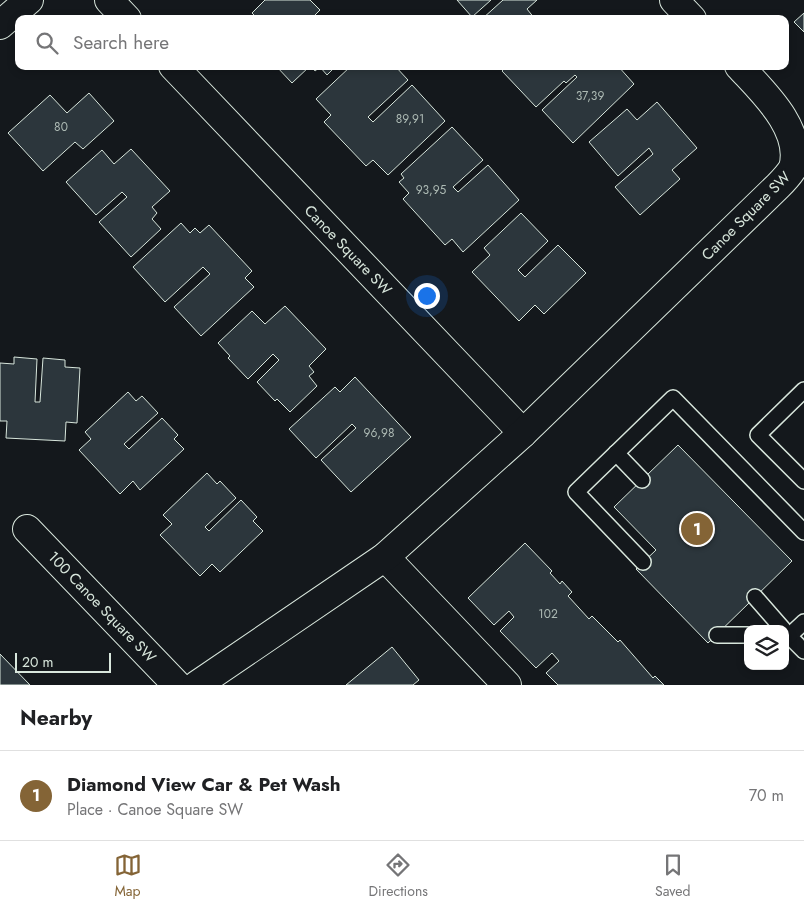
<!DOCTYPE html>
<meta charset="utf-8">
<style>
:root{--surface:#fff;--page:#f2f2f2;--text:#202124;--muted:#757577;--line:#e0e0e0;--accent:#846436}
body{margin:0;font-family:Jost,sans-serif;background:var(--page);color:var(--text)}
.controls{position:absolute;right:15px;bottom:15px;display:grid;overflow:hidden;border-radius:10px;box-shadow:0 2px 8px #0003}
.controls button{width:45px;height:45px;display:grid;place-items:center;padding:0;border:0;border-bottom:1px solid var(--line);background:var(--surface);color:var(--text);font:25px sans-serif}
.scale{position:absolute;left:15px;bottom:12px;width:96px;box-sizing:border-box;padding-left:5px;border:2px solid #d8e6dc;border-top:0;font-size:14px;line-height:18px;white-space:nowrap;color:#d8e6dc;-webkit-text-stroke:4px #14181c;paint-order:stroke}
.you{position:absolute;left:426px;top:295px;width:18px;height:18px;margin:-12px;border:4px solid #fff;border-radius:50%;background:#1a73e8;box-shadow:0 0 0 8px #1a73e833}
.badge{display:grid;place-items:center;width:32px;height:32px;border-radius:50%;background:var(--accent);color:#fff;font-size:16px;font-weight:700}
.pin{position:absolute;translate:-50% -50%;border:2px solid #fff;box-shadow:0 1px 5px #0006}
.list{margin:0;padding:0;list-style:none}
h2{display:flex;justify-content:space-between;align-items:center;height:65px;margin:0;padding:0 20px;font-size:21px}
h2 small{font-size:16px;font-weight:400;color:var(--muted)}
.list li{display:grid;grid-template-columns:32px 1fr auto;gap:15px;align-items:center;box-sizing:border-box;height:90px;padding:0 20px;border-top:1px solid var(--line)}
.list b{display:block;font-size:19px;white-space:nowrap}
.list p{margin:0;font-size:16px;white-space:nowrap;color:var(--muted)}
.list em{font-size:16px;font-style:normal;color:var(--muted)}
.icon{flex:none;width:28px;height:28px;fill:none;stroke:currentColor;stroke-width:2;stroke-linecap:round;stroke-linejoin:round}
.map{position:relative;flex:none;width:804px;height:685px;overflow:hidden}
.search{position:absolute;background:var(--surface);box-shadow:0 2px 8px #0003;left:15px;right:15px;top:15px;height:55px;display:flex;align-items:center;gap:12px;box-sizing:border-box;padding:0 18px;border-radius:10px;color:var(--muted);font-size:19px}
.sheet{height:155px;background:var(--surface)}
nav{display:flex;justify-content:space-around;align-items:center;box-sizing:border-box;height:70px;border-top:1px solid var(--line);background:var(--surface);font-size:14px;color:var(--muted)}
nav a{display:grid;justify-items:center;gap:2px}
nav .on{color:var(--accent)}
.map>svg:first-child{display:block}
.building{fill:#2c363c;stroke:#d8e6dc}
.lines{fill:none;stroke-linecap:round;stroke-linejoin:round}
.lane-casing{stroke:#d8e6dc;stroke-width:18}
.street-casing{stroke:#d8e6dc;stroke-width:30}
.lane{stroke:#14181c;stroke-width:15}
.street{stroke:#14181c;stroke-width:28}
.labels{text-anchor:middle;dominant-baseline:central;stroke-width:4;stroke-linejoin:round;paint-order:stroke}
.number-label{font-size:12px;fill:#adbab4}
.street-label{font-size:15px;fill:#d8e6dc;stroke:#14181c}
</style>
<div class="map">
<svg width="804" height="685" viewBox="0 0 804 685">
<rect width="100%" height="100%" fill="#14181c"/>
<!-- building -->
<g class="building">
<path d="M265,0h45l10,10 -9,9h-53l-6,-6z"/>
<path d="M457,0h34l-19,17z"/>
<path d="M503,0h34l-10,9 8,10h-53z"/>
<path d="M804,13v19l-10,-10z"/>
<path d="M276,66h34l-18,17z"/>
<path d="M311,66h25l-9,9 -7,-8 -5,4z"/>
<path d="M351,66h44l13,14 -40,37 5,5 39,-37 33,36 -57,54 -15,-15 -7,6 -42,-44 7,-7 -15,-16z"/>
<path d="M507,66h111l16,18 -61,59 -31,-33 35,-33 -2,-2 -9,8 -2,-2 -28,26 -34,-36z"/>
<path d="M89,93l25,28 -31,28 -8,-7 -32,29 -35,-38 42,-38 17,18z"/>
<path d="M657,102l40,46 -25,22 8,9 -40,36 -25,-28 38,-33 -4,-6 -31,28 -29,-34 38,-33 10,11z"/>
<path d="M452,127l31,33 -30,27 5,5 30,-27 31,35 -56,52 -11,-13 -7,6 -42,-46 6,-6 -10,-11 5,-4 -3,-4z"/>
<path d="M131,149l39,42 -18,16 5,6 -5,6 9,10 -30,28 -32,-35 28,-25 -5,-5 -26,23 -30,-33 36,-32 12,14z"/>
<path d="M521,213l27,28 -30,29 7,7 33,-32 28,28 -42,41 -9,-9 -16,16 -47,-49 18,-17 -6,-7z"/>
<path d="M181,223l9,10 5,-5 5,5 9,-8 43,46 -7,7 9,9 -53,49 -27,-29 36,-33 -7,-7 -38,35 -32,-35z"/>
<path d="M285,306l41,43 -17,17 5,6 -5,4 8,10 -27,26 -13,-13 -2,2 -18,-19 22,-22 -6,-6 -25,25 -20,-21 2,-2 -12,-13 34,-32 13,13z"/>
<path d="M14,357l23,2 -2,43h5l3,-44 22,2v7l15,1 -3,55 -11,-1 -1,19 -59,-3 1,-17h-7v-58l14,1z"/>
<path d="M355,377l56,60 -60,55 -30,-32 35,-32 -4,-4 -36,34 -27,-29 46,-42 5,5z"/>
<path d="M128,392l8,9 6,-5 16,17 -34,31 5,5 33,-31 16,17 -4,4 10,10 -44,41 -7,-9 -13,13 -41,-44 12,-11 -6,-7z"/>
<path d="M678,445l114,116 -84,82 -72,-74 20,-19 -42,-43z"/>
<path d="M207,473l10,11 3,-3 16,17 -31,29 4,4 32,-31 16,17 -4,4 10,10 -43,41 -8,-8 -12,12 -40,-41 12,-11 -9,-9z"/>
<path d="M525,543l27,28 -2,2 10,11 2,-3 10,11 -4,4 21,23 3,-3 26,26 2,-2 33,38 2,-2 9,9h-106l-12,-12 13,-12 -7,-8 -16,15 -36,-37 14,-14 -5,-6 -15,14 -26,-27z"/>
<path d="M392,647l27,33 -6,5h-67z"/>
<path d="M0,654l30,31h-30z"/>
</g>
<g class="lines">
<defs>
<g id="lane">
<path d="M804,390l-46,45 46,46"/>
<path d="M616,453l26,27"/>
<path d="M643,562l-67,-70 97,-94 131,134"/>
<path d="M755,597l28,32"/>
<path d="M785,632l19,19"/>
<path d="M717,635h31"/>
<path d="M785,636h4l15,-14"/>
</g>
<g id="street">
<path d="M109,0l18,19"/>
<path d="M674,0l18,19"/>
<path d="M0,25l29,-25"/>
<path d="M173,66l350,367"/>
<path d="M27,529l150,156"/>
<path d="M385,557l122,128"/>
<path d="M197,685l188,-128 138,-124 255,-247c5,-5 11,-11 15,-18 11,-39 -31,-77 -54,-102"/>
</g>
</defs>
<!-- lane casing -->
<use href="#lane" class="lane-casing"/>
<!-- street casing -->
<use href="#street" class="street-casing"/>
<!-- lane -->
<use href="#lane" class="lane"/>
<!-- street -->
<use href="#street" class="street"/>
</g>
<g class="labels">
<!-- number labels -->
<g class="number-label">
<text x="590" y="96">37,39</text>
<text x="410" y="119">89,91</text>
<text x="61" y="127">80</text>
<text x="431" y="190">93,95</text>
<text x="379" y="433">96,98</text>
<text x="548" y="614">102</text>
</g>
<!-- street labels -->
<g class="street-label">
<text transform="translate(746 216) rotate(-45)">Canoe Square SW</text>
<text transform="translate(348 250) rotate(46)">Canoe Square SW</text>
<text transform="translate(102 607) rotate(46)">100 Canoe Square SW</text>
</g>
</g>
</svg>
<div class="controls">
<button><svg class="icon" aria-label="layers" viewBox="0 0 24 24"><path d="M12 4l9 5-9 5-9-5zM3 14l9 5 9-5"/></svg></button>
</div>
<div class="scale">20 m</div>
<div class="you"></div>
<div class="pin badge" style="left:697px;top:529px">1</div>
<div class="search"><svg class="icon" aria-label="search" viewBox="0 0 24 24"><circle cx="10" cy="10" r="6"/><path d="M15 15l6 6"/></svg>Search here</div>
</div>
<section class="sheet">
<h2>Nearby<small></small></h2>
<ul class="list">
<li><span class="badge">1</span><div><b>Diamond View Car &amp; Pet Wash</b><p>Place · Canoe Square SW</p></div><em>70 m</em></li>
</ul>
</section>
<nav>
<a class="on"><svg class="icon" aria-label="map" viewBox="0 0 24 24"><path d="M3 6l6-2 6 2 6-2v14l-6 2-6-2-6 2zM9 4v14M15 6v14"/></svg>Map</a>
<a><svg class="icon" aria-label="directions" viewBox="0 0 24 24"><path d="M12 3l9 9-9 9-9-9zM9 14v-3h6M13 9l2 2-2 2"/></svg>Directions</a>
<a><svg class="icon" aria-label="saved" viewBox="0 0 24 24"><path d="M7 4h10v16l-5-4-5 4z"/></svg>Saved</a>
</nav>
